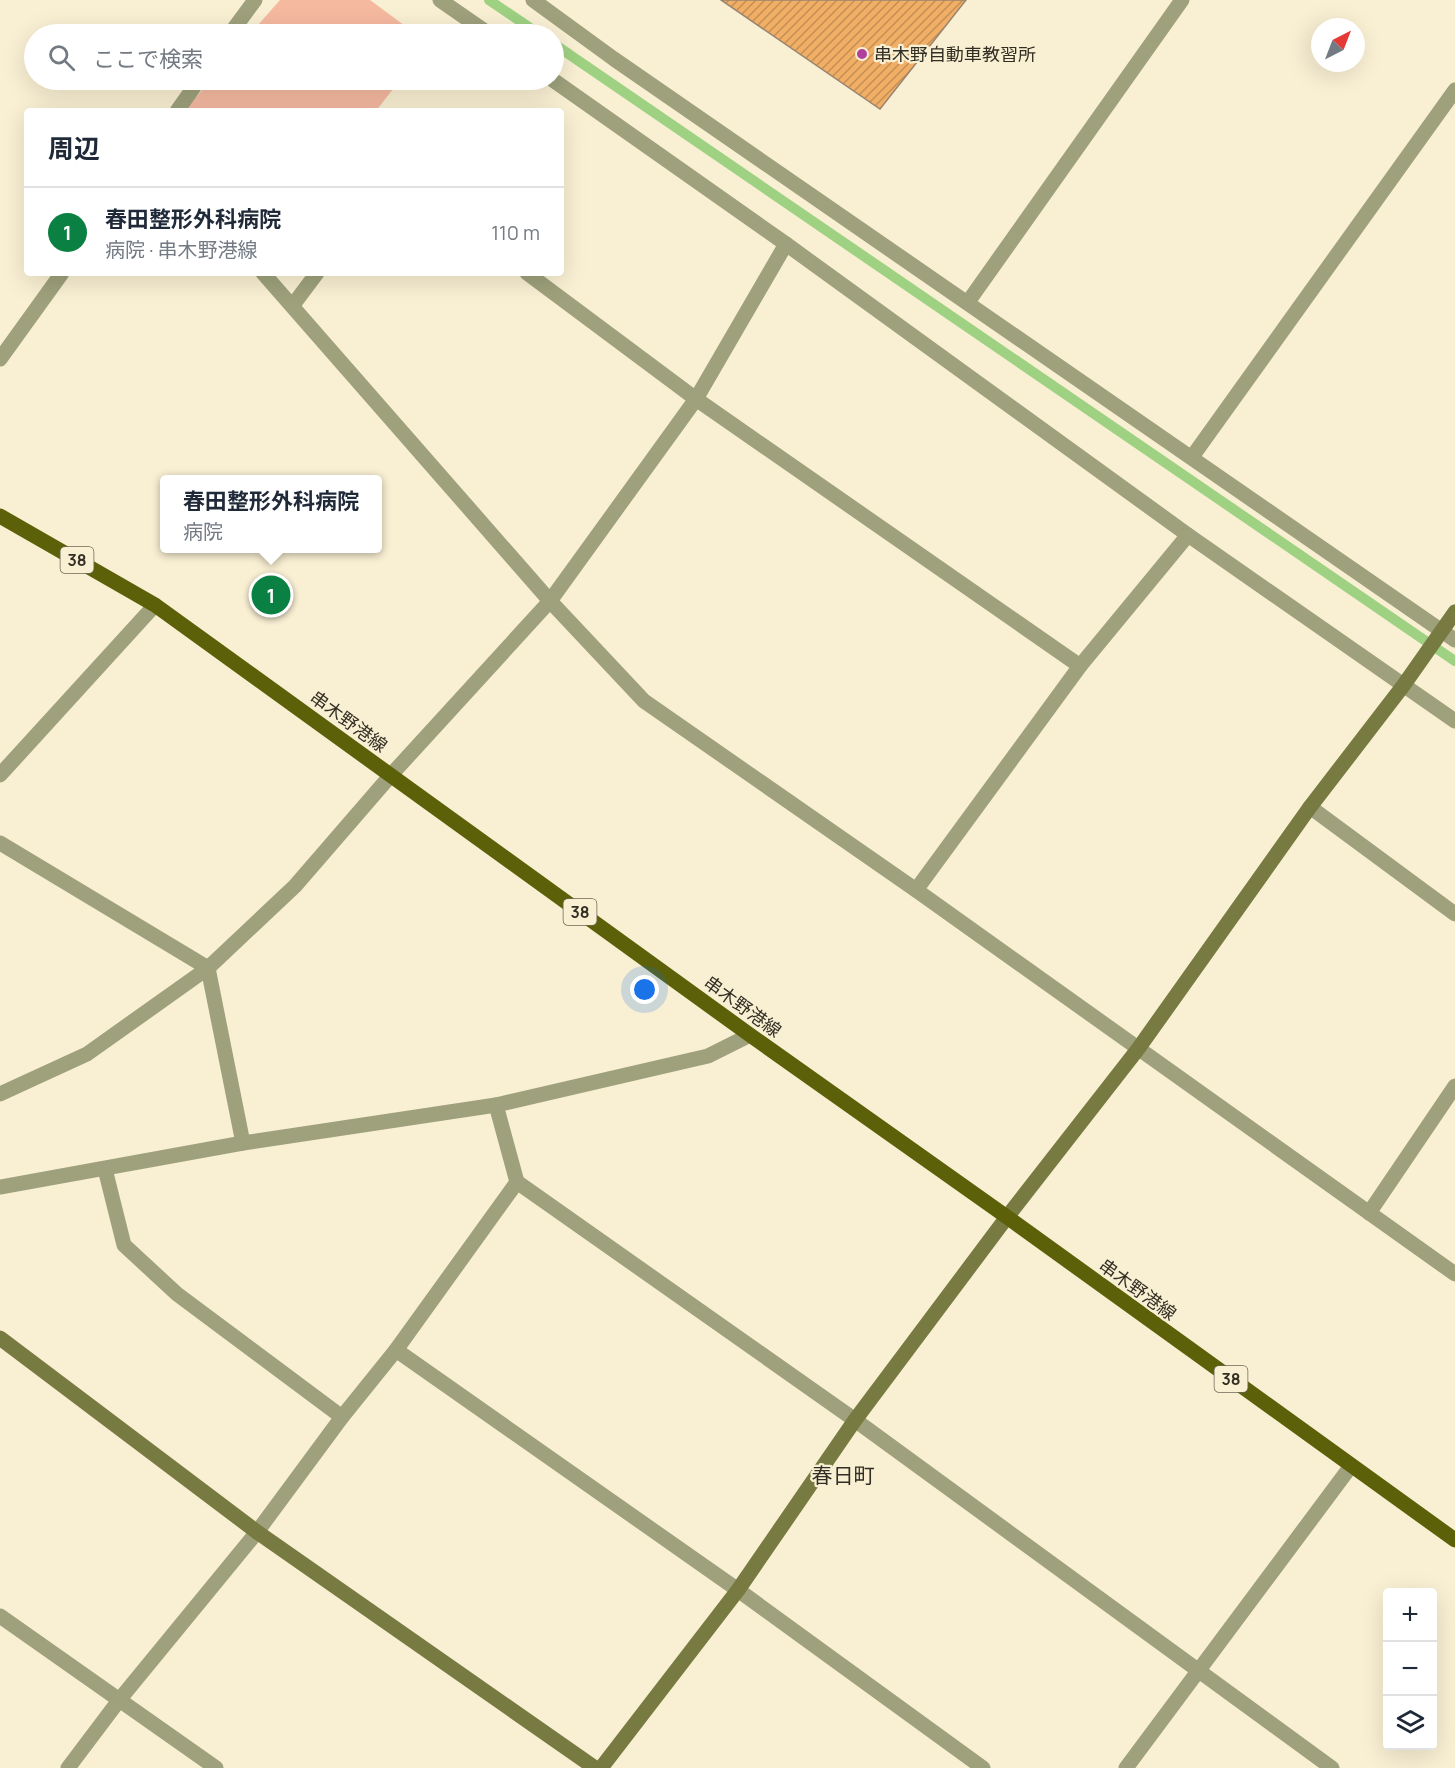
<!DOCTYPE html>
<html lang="ja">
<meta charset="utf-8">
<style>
:root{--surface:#fff;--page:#f6f6f7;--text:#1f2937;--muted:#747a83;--line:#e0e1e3;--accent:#0b8043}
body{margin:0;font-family:Manrope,"Noto Sans JP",sans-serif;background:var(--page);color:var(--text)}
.controls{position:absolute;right:18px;bottom:18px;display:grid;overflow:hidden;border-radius:6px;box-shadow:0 6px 24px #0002}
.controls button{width:54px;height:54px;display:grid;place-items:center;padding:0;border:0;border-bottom:2px solid var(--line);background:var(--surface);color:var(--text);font:30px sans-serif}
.compass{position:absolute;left:1311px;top:18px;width:54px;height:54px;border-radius:50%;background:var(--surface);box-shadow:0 6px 24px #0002;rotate:42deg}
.you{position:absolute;left:645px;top:990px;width:21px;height:21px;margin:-15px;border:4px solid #fff;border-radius:50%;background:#1a73e8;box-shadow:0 0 0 9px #1a73e833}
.badge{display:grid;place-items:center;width:39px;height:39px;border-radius:50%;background:var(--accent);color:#fff;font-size:20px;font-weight:700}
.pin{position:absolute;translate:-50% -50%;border:3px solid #fff;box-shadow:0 2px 6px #0006}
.popup{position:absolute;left:160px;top:475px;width:222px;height:78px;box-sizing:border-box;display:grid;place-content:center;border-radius:6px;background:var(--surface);filter:drop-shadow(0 2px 4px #0005);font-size:20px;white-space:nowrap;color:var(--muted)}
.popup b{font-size:22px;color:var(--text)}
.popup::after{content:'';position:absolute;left:50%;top:100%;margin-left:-12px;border:12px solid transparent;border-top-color:var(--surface)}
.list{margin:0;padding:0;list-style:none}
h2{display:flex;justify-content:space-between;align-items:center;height:78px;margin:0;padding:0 24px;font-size:26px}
h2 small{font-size:20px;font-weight:400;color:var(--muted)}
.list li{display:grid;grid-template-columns:39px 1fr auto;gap:18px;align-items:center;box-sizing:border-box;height:90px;padding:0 24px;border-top:2px solid var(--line)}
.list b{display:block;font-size:22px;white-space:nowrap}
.list p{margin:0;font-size:20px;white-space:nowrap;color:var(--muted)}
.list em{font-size:20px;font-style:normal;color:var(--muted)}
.icon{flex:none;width:33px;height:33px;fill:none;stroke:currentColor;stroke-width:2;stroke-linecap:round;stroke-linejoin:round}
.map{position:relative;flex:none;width:1455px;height:1768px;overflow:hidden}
.search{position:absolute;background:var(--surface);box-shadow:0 6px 24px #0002;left:24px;top:24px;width:540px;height:66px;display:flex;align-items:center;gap:15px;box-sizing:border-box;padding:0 21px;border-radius:33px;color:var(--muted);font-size:22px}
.panel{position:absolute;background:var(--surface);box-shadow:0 6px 24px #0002;left:24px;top:108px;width:540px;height:168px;border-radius:6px}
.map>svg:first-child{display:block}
.green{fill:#f5b9a0}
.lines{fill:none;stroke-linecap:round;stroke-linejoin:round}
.stream{stroke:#9ed182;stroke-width:10}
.building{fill:url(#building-hatch);stroke:#998470;stroke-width:1.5}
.street{stroke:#9ea17b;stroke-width:15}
.secondary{stroke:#777b41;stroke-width:15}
.primary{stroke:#5c6008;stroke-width:15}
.poi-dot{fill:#b1409c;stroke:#f9efd3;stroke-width:2}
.labels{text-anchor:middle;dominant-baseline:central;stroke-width:4.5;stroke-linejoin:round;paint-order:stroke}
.shield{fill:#f9efd3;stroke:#6e6858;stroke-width:1.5}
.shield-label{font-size:16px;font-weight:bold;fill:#322e23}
.poi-label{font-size:18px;fill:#322e23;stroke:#f9efd3;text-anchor:start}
.street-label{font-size:18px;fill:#322e23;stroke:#f9efd3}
.quarter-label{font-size:21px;fill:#322e23;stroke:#f9efd3}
</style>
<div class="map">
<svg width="1455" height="1768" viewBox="0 0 1455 1768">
<defs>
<pattern id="building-hatch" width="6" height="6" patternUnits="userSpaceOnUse" patternTransform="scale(1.5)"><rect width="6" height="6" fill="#f1af66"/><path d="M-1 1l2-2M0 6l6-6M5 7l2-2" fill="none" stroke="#c48f54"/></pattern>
</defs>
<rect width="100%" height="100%" fill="#f9efd3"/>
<!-- green -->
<g class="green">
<path d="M280,0h90l46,34h-166z"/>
<path d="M211,80h189l-24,31h-192z"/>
</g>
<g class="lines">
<!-- stream -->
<g class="stream">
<path d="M489,0l50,34"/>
<path d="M554,44l901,617"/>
</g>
</g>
<!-- building -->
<path class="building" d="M721,0h245l-86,109z"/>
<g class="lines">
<!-- street -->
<g class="street">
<path d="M440,0l49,34"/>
<path d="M533,0l81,59 841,581"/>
<path d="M230,34l25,-34"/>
<path d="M553,80l233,164 402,291 267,186"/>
<path d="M177,111l22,-31"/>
<path d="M263,273l287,328 94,100 272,189 539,384"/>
<path d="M527,273l169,126 384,267"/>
<path d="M968,302l214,-302"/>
<path d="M293,305l24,-32"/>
<path d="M0,359l62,-86"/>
<path d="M1192,457l263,-367"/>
<path d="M0,775l155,-170"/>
<path d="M1310,807l145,107"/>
<path d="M0,843l208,125 35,175"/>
<path d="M916,890l164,-224 108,-131"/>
<path d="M0,1094l87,-40 121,-86 87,-82 96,-111 159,-174 146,-202 90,-155"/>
<path d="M496,1105l21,77 338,238 477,348"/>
<path d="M105,1169l19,76 53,49 165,123"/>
<path d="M0,1187l243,-44 253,-38 212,-49 42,-21"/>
<path d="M1369,1213l86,-127"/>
<path d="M396,1350l342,240 245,178"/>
<path d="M0,1616l216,152"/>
<path d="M68,1768l52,-69 137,-167 85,-115 54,-67 121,-168"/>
<path d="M1126,1768l225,-302"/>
</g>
<!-- secondary -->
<g class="secondary">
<path d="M0,1338l257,194 338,236"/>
<path d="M601,1768l137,-178 117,-170 152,-203 131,-168 172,-242 93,-121 52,-74"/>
</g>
<!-- primary -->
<path class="primary" d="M0,516l155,89 595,430 257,182 448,323"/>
</g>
<!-- markers -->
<circle class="poi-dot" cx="862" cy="54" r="6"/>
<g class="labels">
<!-- shield labels -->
<g class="shield">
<rect x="60.5" y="547" width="33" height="26" rx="4.5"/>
<rect x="563.5" y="899" width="33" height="26" rx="4.5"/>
<rect x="1214.5" y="1366" width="33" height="26" rx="4.5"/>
</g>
<g class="shield-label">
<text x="77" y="560">38</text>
<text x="580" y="912">38</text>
<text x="1231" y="1379">38</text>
</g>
<!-- poi labels -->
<g class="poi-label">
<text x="874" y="54">串木野自動車教習所</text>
</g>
<!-- street labels -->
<g class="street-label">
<text transform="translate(349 721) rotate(36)">串木野港線</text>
<text transform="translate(743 1006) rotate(36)">串木野港線</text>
<text transform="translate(1138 1289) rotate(36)">串木野港線</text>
</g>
<!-- quarter labels -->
<g class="quarter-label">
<text x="843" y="1475">春日町</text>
</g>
</g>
</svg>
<div class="controls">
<button>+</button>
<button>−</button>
<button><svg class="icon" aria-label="layers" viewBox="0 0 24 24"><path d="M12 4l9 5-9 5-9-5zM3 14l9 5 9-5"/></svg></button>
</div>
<svg class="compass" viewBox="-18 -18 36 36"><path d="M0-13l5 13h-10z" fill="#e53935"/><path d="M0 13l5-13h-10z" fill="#747a83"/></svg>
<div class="you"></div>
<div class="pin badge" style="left:271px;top:595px">1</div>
<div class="popup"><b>春田整形外科病院</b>病院</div>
<div class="search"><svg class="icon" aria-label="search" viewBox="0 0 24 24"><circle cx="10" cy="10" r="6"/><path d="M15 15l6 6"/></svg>ここで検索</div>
<section class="panel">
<h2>周辺<small></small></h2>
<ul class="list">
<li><span class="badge">1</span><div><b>春田整形外科病院</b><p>病院 · 串木野港線</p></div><em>110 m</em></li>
</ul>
</section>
</div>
